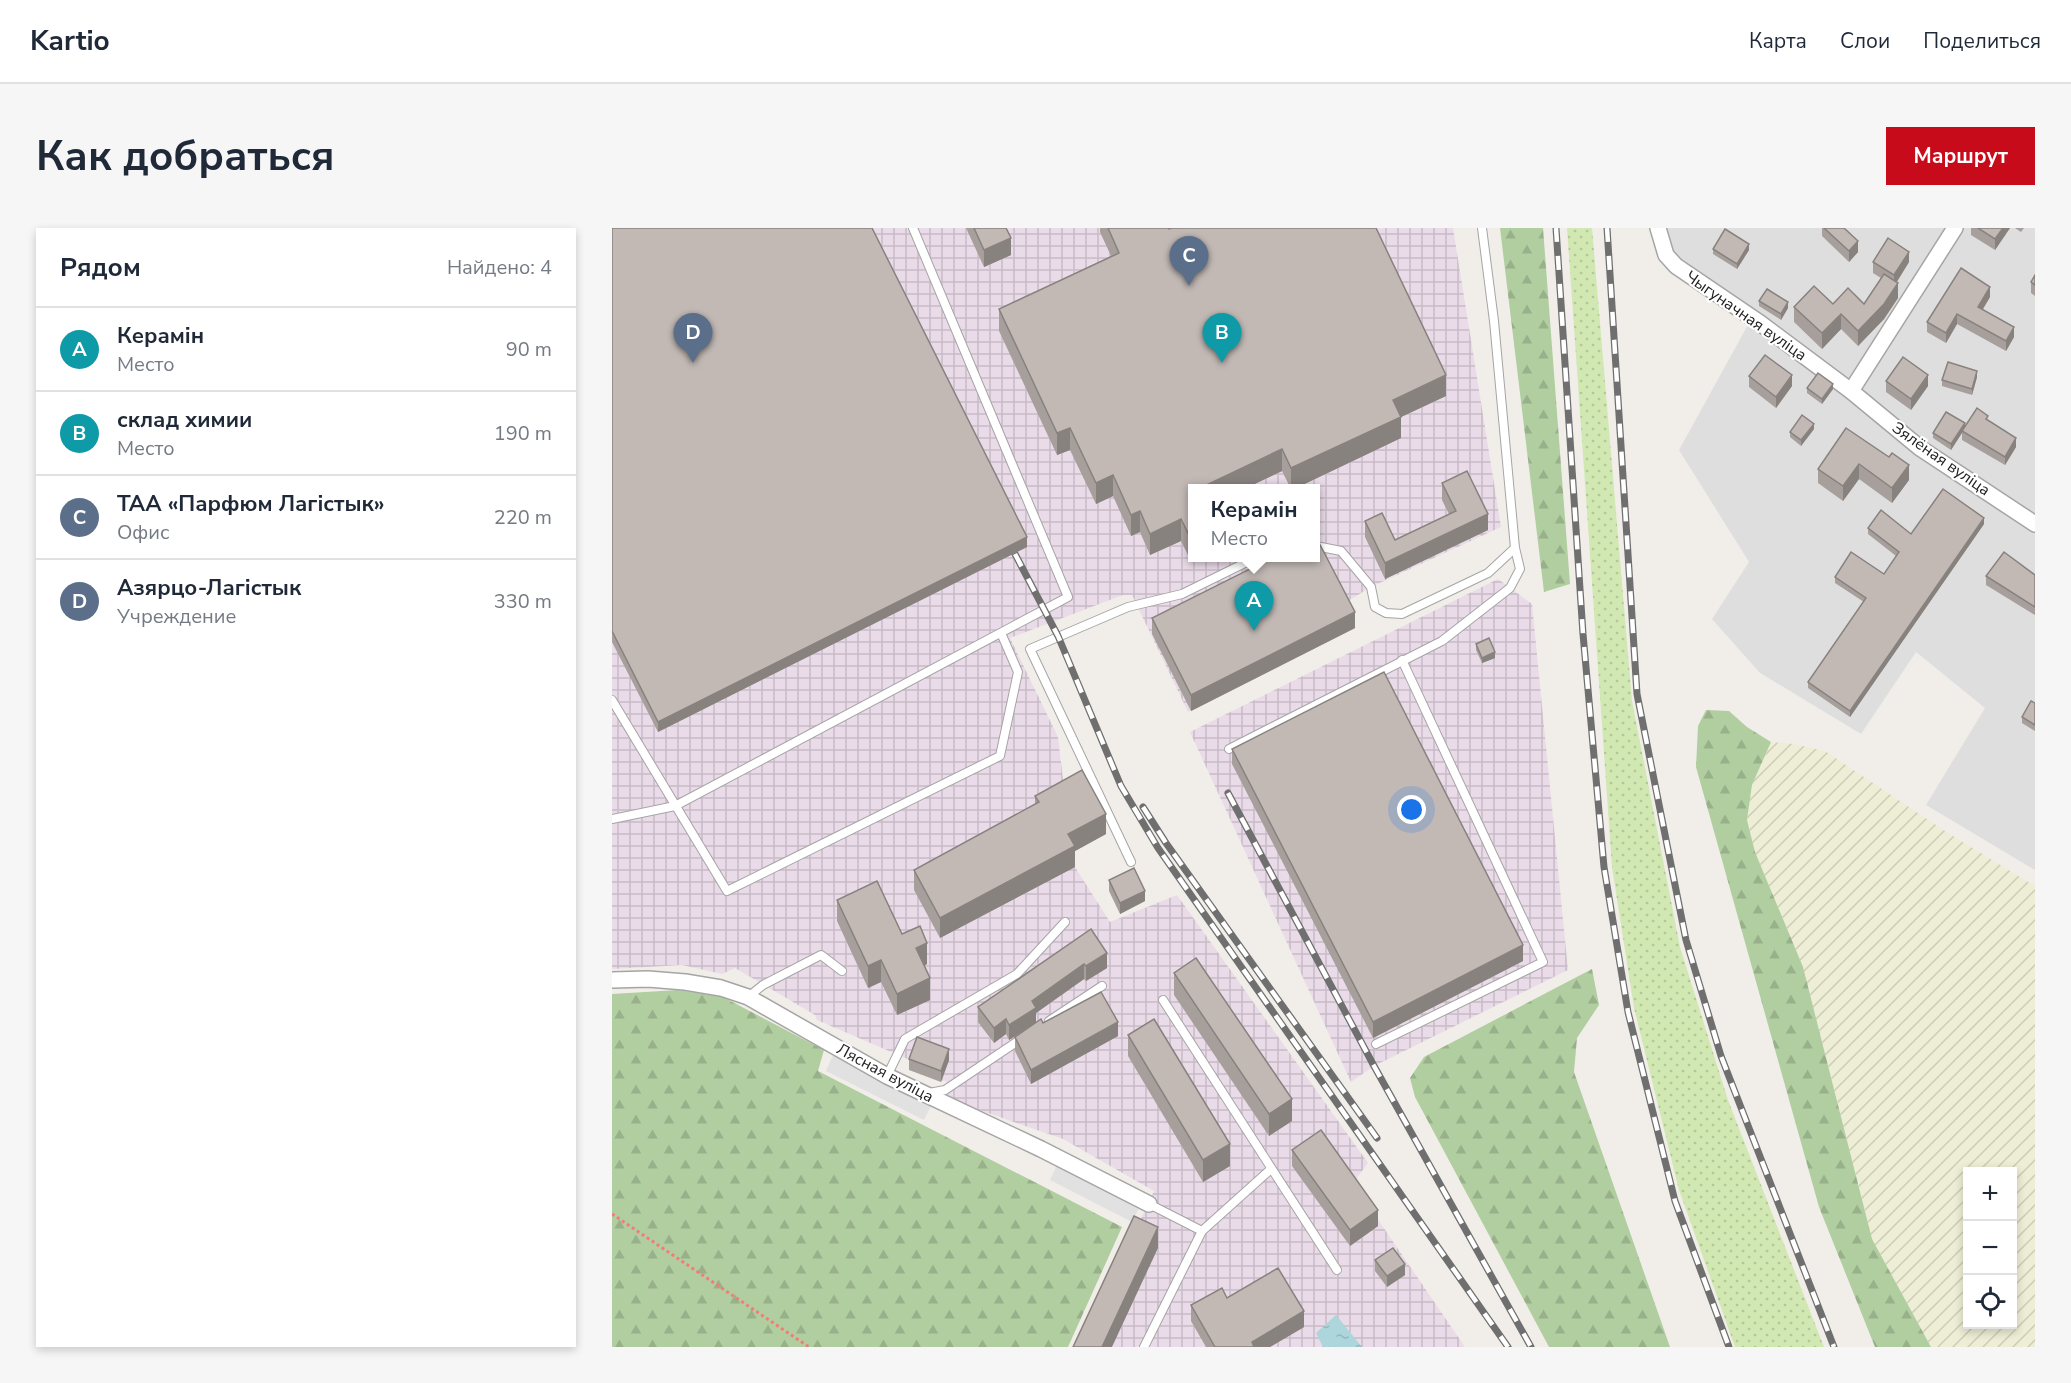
<!DOCTYPE html>
<html lang="ru">
<meta charset="utf-8">
<style>
:root{--surface:#fff;--page:#f6f6f7;--text:#1f2937;--muted:#747a83;--line:#e0e1e3;--accent:#c80b1a}
body{margin:0;font-family:"Nunito Sans",sans-serif;background:var(--page);color:var(--text)}
.controls{position:absolute;right:18px;bottom:18px;display:grid;overflow:hidden;border-radius:0px;box-shadow:0 3px 9px #0003}
.controls button{width:54px;height:54px;display:grid;place-items:center;padding:0;border:0;border-bottom:2px solid var(--line);background:var(--surface);color:var(--text);font:30px sans-serif}
.you{position:absolute;left:800px;top:582px;width:21px;height:21px;margin:-15px;border:4px solid #fff;border-radius:50%;background:#1a73e8;box-shadow:0 0 0 9px #1a73e833}
.badge{display:grid;place-items:center;width:39px;height:39px;border-radius:50%;background:var(--accent);color:#fff;font-size:20px;font-weight:700}
.pin{position:absolute;translate:-50% -50px;filter:drop-shadow(0 2px 3px #0008)}
.pin::after{content:'';position:absolute;top:32px;width:21px;height:18px;background:inherit;clip-path:polygon(0 0,100% 0,50% 100%)}
.popup{position:absolute;left:576px;top:256px;width:132px;height:78px;box-sizing:border-box;display:grid;place-content:center;border-radius:0px;background:var(--surface);filter:drop-shadow(0 2px 4px #0005);font-size:20px;white-space:nowrap;color:var(--muted)}
.popup b{font-size:22px;color:var(--text)}
.popup::after{content:'';position:absolute;left:50%;top:100%;margin-left:-12px;border:12px solid transparent;border-top-color:var(--surface)}
.list{margin:0;padding:0;list-style:none}
h2{display:flex;justify-content:space-between;align-items:center;height:78px;margin:0;padding:0 24px;font-size:26px}
h2 small{font-size:20px;font-weight:400;color:var(--muted)}
.list li{display:grid;grid-template-columns:39px 1fr auto;gap:18px;align-items:center;box-sizing:border-box;height:84px;padding:0 24px;border-top:2px solid var(--line)}
.list b{display:block;font-size:22px;white-space:nowrap}
.list p{margin:0;font-size:20px;white-space:nowrap;color:var(--muted)}
.list em{font-size:20px;font-style:normal;color:var(--muted)}
.icon{flex:none;width:33px;height:33px;fill:none;stroke:currentColor;stroke-width:2;stroke-linecap:round;stroke-linejoin:round}
.map{position:relative;flex:none;width:1423px;height:1119px;overflow:hidden;border-radius:0px}
header{display:flex;align-items:center;gap:36px;box-sizing:border-box;height:84px;padding:0 30px;background:var(--surface);border-bottom:2px solid var(--line)}
header strong{font-size:28px}
nav{display:flex;gap:33px;margin-inline-start:auto;font-size:21px}
.intro{display:flex;align-items:center;justify-content:space-between;box-sizing:border-box;height:144px;padding:0 36px}
h1{margin:0;font-size:42px}
.button{padding:15px 27px;border-radius:0px;background:var(--accent);color:#fff;font-size:21px;font-weight:700}
main{display:flex;gap:36px;padding:0 36px}
aside{flex:1;background:var(--surface);border-radius:0px;box-shadow:0 3px 9px #0003}
.map>svg:first-child{display:block}
.residential{fill:#dfdedf}
.industrial{fill:url(#industrial-grid);fill-rule:evenodd}
.farmland{fill:url(#farmland-furrows);fill-rule:evenodd}
.grass{fill:url(#grass-dots)}
.forest{fill:url(#forest-firs)}
.parking{fill:#e1e1e1}
.water{fill:url(#water-ripples)}
.lines{fill:none;stroke-linecap:round;stroke-linejoin:round}
.service-casing{stroke:#a5a5a5;stroke-width:10}
.minor-casing{stroke:#a5a5a5;stroke-width:18}
.path{stroke:#f37b78;stroke-width:3;stroke-dasharray:3 3;stroke-linecap:butt}
.service{stroke:#fff;stroke-width:8}
.minor{stroke:#fff;stroke-width:15}
.rail-casing{stroke:#6f6f6f;stroke-width:7}
.rail{stroke:#fff;stroke-width:4.5;stroke-dasharray:14;stroke-linecap:butt}
.wall{fill:#a79f9c}
.shaded-wall{fill:#88827f}
.building{fill:#c2b9b5;stroke:#88827f;stroke-width:1.5}
.labels{text-anchor:middle;dominant-baseline:central;stroke-width:4.5;stroke-linejoin:round;paint-order:stroke}
.street-label{font-size:16px;fill:#212121;stroke:#fff}
</style>
<header>
<strong>Kartio</strong>
<nav><a>Карта</a><a>Слои</a><a>Поделиться</a></nav>
</header>
<div class="intro"><h1>Как добраться</h1><a class="button">Маршрут</a></div>
<main>
<aside>
<h2>Рядом<small>Найдено: 4</small></h2>
<ul class="list">
<li><span class="badge" style="background:#0f9aa8">A</span><div><b>Керамін</b><p>Место</p></div><em>90 m</em></li>
<li><span class="badge" style="background:#0f9aa8">B</span><div><b>склад химии</b><p>Место</p></div><em>190 m</em></li>
<li><span class="badge" style="background:#5c6f8a">C</span><div><b>ТАА «Парфюм Лагістык»</b><p>Офис</p></div><em>220 m</em></li>
<li><span class="badge" style="background:#5c6f8a">D</span><div><b>Азярцо-Лагістык</b><p>Учреждение</p></div><em>330 m</em></li>
</ul>
</aside>
<div class="map">
<svg width="1423" height="1119" viewBox="0 0 1423 1119">
<defs>
<pattern id="industrial-grid" width="8" height="8" patternUnits="userSpaceOnUse" patternTransform="scale(1.5)"><rect width="8" height="8" fill="#eadbe8"/><path d="M0 4h8M4 0v8" fill="none" stroke="#c8bcc7"/></pattern>
<pattern id="farmland-furrows" width="10" height="10" patternUnits="userSpaceOnUse" patternTransform="scale(1.5)"><rect width="10" height="10" fill="#eeeed6"/><path d="M-1 1l2-2M0 10L10 0M9 11l2-2" fill="none" stroke="#ccccb7"/></pattern>
<pattern id="grass-dots" width="8" height="8" patternUnits="userSpaceOnUse" patternTransform="scale(1.5)"><rect width="8" height="8" fill="#d1e8b2"/><path d="M2 2h.1M6 6h.1" fill="none" stroke="#b3c799" stroke-width="1.8" stroke-linecap="round"/></pattern>
<pattern id="forest-firs" width="22" height="20" patternUnits="userSpaceOnUse" patternTransform="scale(1.5)"><rect width="22" height="20" fill="#b1cea0"/><path d="M5 1l3.5 6h-7zM16 11l3.5 6h-7z" fill="#98b18a"/></pattern>
<pattern id="water-ripples" width="26" height="14" patternUnits="userSpaceOnUse" patternTransform="scale(1.5)"><rect width="26" height="14" fill="#acd5dc"/><path d="M2 4q2-2 4 0t4 0M15 11q2-2 4 0t4 0" fill="none" stroke="#94b7bc"/></pattern>
</defs>
<rect width="100%" height="100%" fill="#f1eee9"/>
<!-- residential -->
<path class="residential" d="M1051,0h372v642l-109,-65 59,-97 -69,-56 -55,82 -101,-61 -48,-54 37,-57 -70,-112 76,-138 -70,-47 -15,-16z"/>
<!-- industrial -->
<g class="industrial">
<path d="M0,0h841l48,299 -130,60 -28,17 12,24 -167,84 -56,-117h-9l-113,43 48,99 15,127 37,58 67,-27 191,268 -15,20 112,164h-385l74,-156 -91,-52 -121,-42 6,-15 -39,-12 3,-9 -95,-41 -2,-5 -80,-47 -13,6 -40,-9 -70,4zM580,260h124v70h-124z"/>
<path d="M886,351l34,25 36,366 -194,96 -23,16 -161,-350z"/>
</g>
<!-- farmland -->
<path class="farmland" d="M1159,514l23,2 31,7 123,82 87,53v461h-104l-59,-108 -69,-272 -48,-115 -8,-32 5,-35zM1356,944h44v152h-44z"/>
<!-- grass -->
<path class="grass" d="M955,0h25l40,473 48,246 48,153 96,247h-89l-56,-157 -45,-182 -22,-141z"/>
<!-- forest -->
<g class="forest">
<path d="M888,0h43l27,356 -26,8z"/>
<path d="M1094,482l23,1 18,16 24,15 -19,43 -5,35 8,32 48,115 69,272 59,108h-56l-56,-140 -123,-440 2,-41z"/>
<path d="M980,741l7,36 -22,33 -3,34 96,275h-121l-134,-250 -5,-19 14,-21z"/>
<path d="M66,762l45,7 101,53 -6,21 304,156 -54,120h-456v-353z"/>
</g>
<!-- parking -->
<g class="parking">
<path d="M222,825l99,49 -9,18 -98,-49z"/>
<path d="M446,935l82,43 -8,16 -82,-42z"/>
</g>
<!-- water -->
<path class="water" d="M724,1087l26,32h-39l-7,-14z"/>
<g class="lines">
<defs>
<g id="service">
<path d="M704,318l25,5 30,36 4,20 11,6 16,1 86,-41 27,-25"/>
<path d="M0,472l115,191 273,-135 18,-84 -17,-39"/>
<path d="M617,521l213,-108 68,-53 10,-19 -5,-21 -21,-227 -12,-93"/>
<path d="M0,591l63,-13 393,-209 -155,-369"/>
<path d="M519,634l-101,-213 98,-42 54,-13 73,-36"/>
<path d="M136,769l15,-12 58,-30 21,16"/>
<path d="M551,772l174,270"/>
<path d="M437,793l53,-35"/>
<path d="M764,816l167,-82 -141,-302"/>
<path d="M275,848l18,-37 112,-65 48,-52"/>
<path d="M317,865l16,-3 76,-51"/>
<path d="M590,1003l69,-62"/>
<path d="M532,1119l58,-116 -53,-27"/>
</g>
<g id="minor">
<path d="M1046,0l8,27 10,11 84,57 91,68 69,57 115,76"/>
<path d="M1239,163l104,-163"/>
<path d="M0,752l36,-1 37,3 36,6 27,9 139,79 154,73 108,55"/>
</g>
</defs>
<!-- service casing -->
<use href="#service" class="service-casing"/>
<!-- minor casing -->
<use href="#minor" class="minor-casing"/>
<!-- path -->
<path class="path" d="M0,986l197,133"/>
<!-- service -->
<use href="#service" class="service"/>
<!-- minor -->
<use href="#minor" class="minor"/>
<defs>
<g id="rail">
<path d="M944,0l27,406 21,233 24,145 47,189 54,146"/>
<path d="M995,0l30,466 49,246 35,116 113,291"/>
<path d="M403,326l43,82 63,150 37,62 350,499"/>
<path d="M616,565l146,273 157,281"/>
<path d="M531,579l23,36 211,295"/>
</g>
</defs>
<!-- rail casing -->
<use href="#rail" class="rail-casing"/>
<!-- rail -->
<use href="#rail" class="rail"/>
</g>
<!-- wall -->
<g class="wall">
<path d="M0,0l415,319 -369,185 -46,-90z"/>
<path d="M354,0h40l5,27 -27,12z"/>
<path d="M488,0h68l278,168 -45,21v21l-107,51h-3l-9,-18 -38,18h-52l1,69 -3,1 -9,-18 -31,14 -10,-23 -9,4 -18,-40 -17,8 -26,-54 -13,5 -58,-124v-22l112,-53 -11,-24z"/>
<path d="M1210,0h22l14,24 -9,10 -27,-26z"/>
<path d="M1359,0h39l-15,22 -24,-15z"/>
<path d="M1403,0h9l-3,4z"/>
<path d="M1101,21l36,1 -12,19 -24,-15z"/>
<path d="M1261,34h36l-12,20 1,16 -14,21 -26,27 -17,-17 -19,20 -28,-27v-15l39,-3h31l17,-26 -8,-5z"/>
<path d="M1423,47v21l-4,-3v-11z"/>
<path d="M1378,69l-7,12 31,28 -8,14 -49,-27 -11,19 -19,-11v-10z"/>
<path d="M1147,73l29,7 -7,12 -22,-14z"/>
<path d="M1137,148l43,10 -16,22 -27,-21z"/>
<path d="M1365,149l-5,18 -30,-9v-6z"/>
<path d="M1274,153l42,5 -17,24 -25,-18z"/>
<path d="M1195,160l26,1 -11,15 -15,-11z"/>
<path d="M1376,192l28,27 -11,18 -43,-25v-7l-11,17 -18,-12v-5l32,-6z"/>
<path d="M1234,200l63,52 -17,23 -33,-24 -16,22 -25,-18v-14z"/>
<path d="M1202,201l-13,17 -11,-9v-5z"/>
<path d="M830,255l46,47 -103,49 -20,-42v-16l30,19 54,-26 -7,-14z"/>
<path d="M1372,296l-134,193 -42,-29v-6l56,-80 -29,-19v-6l49,-3 12,-18 -28,-22v-6l43,6z"/>
<path d="M1423,347v40l-49,-30v-9z"/>
<path d="M540,390l203,10 -164,83 -39,-77z"/>
<path d="M864,416l19,14 -13,5 -6,-13z"/>
<path d="M1423,475v28l-13,-8v-6z"/>
<path d="M620,521l291,212 -150,77 -141,-274z"/>
<path d="M423,568l71,38 -31,17v16l-135,71 -26,-48v-20l121,-66z"/>
<path d="M497,652l36,21 -25,13 -11,-23z"/>
<path d="M225,672l65,34 25,30 -3,2 6,34 -33,15 -16,-33 -13,6 -31,-67z"/>
<path d="M479,701l16,39 -21,13 -2,-2 -48,34v10l-27,17 -3,-6 -12,9 -16,-21v-15z"/>
<path d="M562,745l118,148 -23,15 -95,-141z"/>
<path d="M431,795l75,13 -87,48 -16,-33v-14z"/>
<path d="M516,807l102,131 -27,16 -75,-126z"/>
<path d="M297,831l40,1 -8,22 -32,-12z"/>
<path d="M680,922l86,76 -28,20 -58,-80z"/>
<path d="M763,1032l30,15 -18,12 -12,-16z"/>
<path d="M615,1070l77,29 -34,20h-64l-15,-26v-16z"/>
</g>
<!-- shaded-wall -->
<g class="shaded-wall">
<path d="M1391,0h7l-15,22v-11z"/>
<path d="M399,10v17l-27,12v-17z"/>
<path d="M1246,13v11l-9,10v-11z"/>
<path d="M1137,16v6l-12,19v-5z"/>
<path d="M1297,24v10l-15,24v-11z"/>
<path d="M1286,55v15l-14,21 -26,27v-15z"/>
<path d="M1378,59v10l-12,20v-10z"/>
<path d="M1176,74v6l-7,12v-6z"/>
<path d="M1229,86v15l-19,20v-16z"/>
<path d="M1345,86v10l-11,19v-10z"/>
<path d="M1402,99v10l-8,14v-10z"/>
<path d="M1365,143v6l-5,18v-6z"/>
<path d="M834,147v21l-45,21v21l-107,51h-3v-21l102,-68z"/>
<path d="M1180,147v11l-16,22v-11z"/>
<path d="M1316,147v11l-17,24v-11z"/>
<path d="M1221,156v5l-11,15v-5z"/>
<path d="M1353,195v5l-14,22v-6z"/>
<path d="M1202,196v5l-13,17v-6z"/>
<path d="M458,200v22l-13,5v-22z"/>
<path d="M1404,210v9l-11,18v-8z"/>
<path d="M670,221v22l-38,18h-42v-2z"/>
<path d="M1247,236v15l-16,22v-15z"/>
<path d="M1297,237v15l-17,23v-15z"/>
<path d="M501,247v21l-17,8v-21z"/>
<path d="M528,283v21l-9,4v-21z"/>
<path d="M876,286v16l-103,49v-16z"/>
<path d="M1372,290v6l-134,193v-6z"/>
<path d="M569,291v22l-31,14v-21z"/>
<path d="M580,308l1,22 -3,1v-22z"/>
<path d="M415,309v10l-369,185v-10z"/>
<path d="M743,384v16l-164,83v-16z"/>
<path d="M883,424v6l-13,5v-5z"/>
<path d="M494,586v20l-31,17v16l-135,71v-20l128,-84z"/>
<path d="M533,663v10l-25,13v-11z"/>
<path d="M315,715v21l-11,6v-22z"/>
<path d="M911,717v16l-150,77v-16z"/>
<path d="M495,725v15l-21,13v-15z"/>
<path d="M269,732v22l-13,6v-22z"/>
<path d="M472,736v15l-48,34v10l-27,17v-15l23,-24z"/>
<path d="M318,750v22l-33,15v-21z"/>
<path d="M394,791v15l-12,9v-15z"/>
<path d="M506,794v14l-87,48v-14z"/>
<path d="M337,821v11l-8,22v-11z"/>
<path d="M680,871v22l-23,15v-22z"/>
<path d="M618,916v22l-27,16v-22z"/>
<path d="M766,982v16l-28,20v-16z"/>
<path d="M546,999v21l-46,99h-10z"/>
<path d="M793,1036v11l-18,12v-11z"/>
<path d="M692,1083v16l-34,20h-18v-5z"/>
</g>
<!-- building -->
<g class="building">
<path d="M0,0h260l155,309 -369,185 -46,-91z"/>
<path d="M362,0h32l5,10 -27,12z"/>
<path d="M496,0h60l1,1 3,-1h204l70,147 -53,25 8,17 -110,51 -9,-19 -80,38 1,2h-11v47l-2,1 -9,-18 -31,15 -10,-23 -9,4 -18,-40 -17,8 -26,-55 -13,5 -58,-124 120,-56z"/>
<path d="M1212,0h20l14,13 -9,10z"/>
<path d="M1366,0h25l-8,11z"/>
<path d="M1113,1l24,15 -12,20 -24,-15z"/>
<path d="M1276,10l21,14 -15,23 -21,-13z"/>
<path d="M1349,40l29,19 -12,20 36,20 -8,14 -49,-27 -11,19 -19,-11z"/>
<path d="M1272,46l14,9 -14,21 -26,27 -17,-17 -19,19 -28,-26 20,-21 19,18 15,-16 16,16z"/>
<path d="M1423,47v10l-4,-3z"/>
<path d="M1155,61l21,13 -7,12 -22,-13z"/>
<path d="M1153,127l27,20 -16,22 -27,-21z"/>
<path d="M1291,129l25,18 -17,24 -25,-18z"/>
<path d="M1336,134l29,9 -5,18 -30,-9z"/>
<path d="M1206,145l15,11 -11,15 -15,-11z"/>
<path d="M1365,180l11,8 -2,3 30,19 -11,19 -43,-26z"/>
<path d="M1334,184l19,11 -14,21 -18,-11z"/>
<path d="M1190,187l12,9 -13,16 -11,-8z"/>
<path d="M1234,200l43,29 3,-4 17,12 -17,23 -33,-24 -16,22 -25,-17z"/>
<path d="M855,243l21,43 -103,49 -20,-42 17,-8 13,27 61,-29 -14,-28z"/>
<path d="M1331,261l41,29 -134,193 -42,-29 58,-84 -31,-21 16,-25 33,22 15,-22 -31,-24 13,-18 30,24z"/>
<path d="M704,309l39,75 -164,83 -39,-77 120,-60h44z"/>
<path d="M1392,324l31,23v32l-49,-31z"/>
<path d="M877,410l6,14 -13,6 -6,-14z"/>
<path d="M772,444l139,273 -150,77 -141,-273z"/>
<path d="M1419,473l4,2v22l-13,-8z"/>
<path d="M470,542l24,44 -38,20 7,12 -135,72 -26,-48 125,-68 -4,-6z"/>
<path d="M522,640l11,23 -25,12 -11,-23z"/>
<path d="M265,653l25,53 18,-8 7,17 -11,5 14,30 -33,16 -16,-34 -13,6 -31,-66z"/>
<path d="M479,701l16,24 -21,13 -2,-2 -52,37 4,7 -27,17 -3,-6 -12,9 -16,-21z"/>
<path d="M584,730l96,141 -23,15 -95,-141z"/>
<path d="M489,764l17,30 -87,48 -16,-33 26,-18 2,4z"/>
<path d="M542,791l76,125 -27,16 -75,-125z"/>
<path d="M305,809l32,12 -8,22 -32,-12z"/>
<path d="M709,902l57,80 -28,20 -58,-80z"/>
<path d="M522,988l24,11 -56,120h-29z"/>
<path d="M781,1020l12,16 -18,12 -12,-16z"/>
<path d="M666,1040l26,43 -52,31 2,5h-39l-24,-42 31,-17 5,10z"/>
</g>
<g class="labels">
<!-- street labels -->
<g class="street-label">
<text transform="translate(1134 88) rotate(35)">Чыгуначная вуліца</text>
<text transform="translate(1329 231) rotate(35)">Зялёная вуліца</text>
<text transform="translate(273 845) rotate(28)">Лясная вуліца</text>
</g>
</g>
</svg>
<div class="controls">
<button>+</button>
<button>−</button>
<button><svg class="icon" aria-label="locate" viewBox="0 0 24 24"><circle cx="12" cy="12" r="6"/><path d="M12 2v4M12 18v4M2 12h4M18 12h4"/></svg></button>
</div>
<div class="you"></div>
<div class="pin badge" style="left:642px;top:403px;background:#0f9aa8">A</div>
<div class="popup"><b>Керамін</b>Место</div>
<div class="pin badge" style="left:610px;top:135px;background:#0f9aa8">B</div>
<div class="pin badge" style="left:577px;top:58px;background:#5c6f8a">C</div>
<div class="pin badge" style="left:81px;top:135px;background:#5c6f8a">D</div>
</div>
</main>
